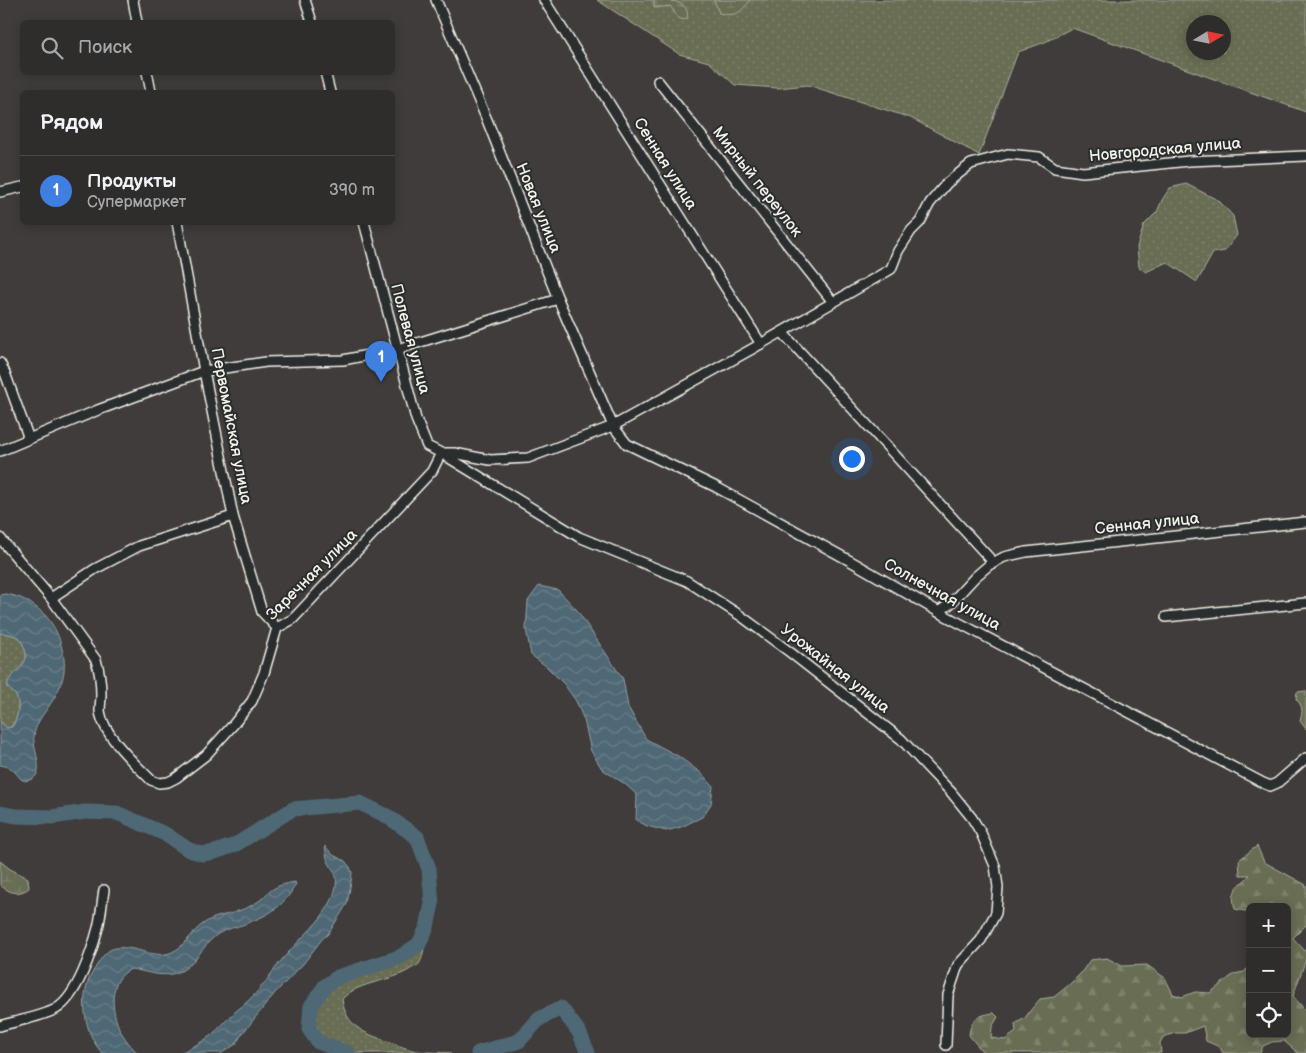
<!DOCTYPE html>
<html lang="ru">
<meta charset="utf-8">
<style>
:root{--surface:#2f2d2c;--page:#373534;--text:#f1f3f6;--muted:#a7a8a9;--line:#4a4948;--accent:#d6ab8b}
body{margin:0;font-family:"Balsamiq Sans",sans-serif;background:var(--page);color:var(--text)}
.controls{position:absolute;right:15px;bottom:15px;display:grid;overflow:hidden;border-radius:8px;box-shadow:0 2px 12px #0003}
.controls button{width:45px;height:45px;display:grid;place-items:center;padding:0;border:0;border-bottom:1px solid var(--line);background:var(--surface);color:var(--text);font:25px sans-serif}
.compass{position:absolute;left:1186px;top:15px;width:45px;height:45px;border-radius:50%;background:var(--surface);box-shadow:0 2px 12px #0003;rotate:80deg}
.you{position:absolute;left:851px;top:458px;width:18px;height:18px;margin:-12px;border:4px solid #fff;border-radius:50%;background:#1a73e8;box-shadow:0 0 0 8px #1a73e833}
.badge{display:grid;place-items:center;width:32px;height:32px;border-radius:50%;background:var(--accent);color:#fff;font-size:16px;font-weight:700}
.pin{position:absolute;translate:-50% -41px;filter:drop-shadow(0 1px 2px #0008)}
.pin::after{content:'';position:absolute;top:26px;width:18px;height:15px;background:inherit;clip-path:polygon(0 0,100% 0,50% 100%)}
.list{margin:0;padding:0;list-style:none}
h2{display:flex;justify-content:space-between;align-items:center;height:65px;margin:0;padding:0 20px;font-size:21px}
h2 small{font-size:16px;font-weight:400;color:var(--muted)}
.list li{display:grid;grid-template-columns:32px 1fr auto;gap:15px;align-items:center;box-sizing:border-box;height:70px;padding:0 20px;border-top:1px solid var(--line)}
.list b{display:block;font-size:19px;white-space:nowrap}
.list p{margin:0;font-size:16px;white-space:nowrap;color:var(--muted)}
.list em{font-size:16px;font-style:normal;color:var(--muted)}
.icon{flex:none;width:28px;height:28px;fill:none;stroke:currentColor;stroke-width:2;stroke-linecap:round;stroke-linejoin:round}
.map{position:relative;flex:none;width:1306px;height:1053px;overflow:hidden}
.search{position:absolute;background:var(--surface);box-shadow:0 2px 12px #0003;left:20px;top:20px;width:375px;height:55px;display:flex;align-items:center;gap:12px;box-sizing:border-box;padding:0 18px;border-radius:8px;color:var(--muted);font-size:19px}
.panel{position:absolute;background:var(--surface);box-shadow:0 2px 12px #0003;left:20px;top:90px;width:375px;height:135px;border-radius:8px}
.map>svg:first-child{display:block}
.grass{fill:url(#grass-dots);stroke:#aeaf9e;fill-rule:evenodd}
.forest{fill:url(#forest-firs);stroke:#aeaf9e}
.wetland{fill:url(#wetland-marsh);stroke:#aeaf9e}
.water{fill:url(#water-waves);stroke:#929fa3}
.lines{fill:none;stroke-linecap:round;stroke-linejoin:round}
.river{stroke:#506875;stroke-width:15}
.minor-casing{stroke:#f4f1e8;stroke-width:12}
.minor{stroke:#2a2d2e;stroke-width:9}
.labels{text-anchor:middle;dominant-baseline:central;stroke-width:4;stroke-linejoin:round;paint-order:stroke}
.street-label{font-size:16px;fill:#f4f1e8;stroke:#2a2d2e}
</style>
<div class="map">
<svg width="1306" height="1053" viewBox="0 0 1306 1053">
<defs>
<pattern id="grass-dots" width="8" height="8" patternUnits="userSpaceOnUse" patternTransform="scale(1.25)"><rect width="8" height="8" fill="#676d53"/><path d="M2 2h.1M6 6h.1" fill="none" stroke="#7d826c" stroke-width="1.8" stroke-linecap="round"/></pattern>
<pattern id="forest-firs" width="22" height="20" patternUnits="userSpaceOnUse" patternTransform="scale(1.25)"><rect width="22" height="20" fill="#676d53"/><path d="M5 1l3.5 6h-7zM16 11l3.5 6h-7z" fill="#7d826c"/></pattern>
<pattern id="wetland-marsh" width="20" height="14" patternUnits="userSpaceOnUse" patternTransform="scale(1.25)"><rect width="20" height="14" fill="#676d53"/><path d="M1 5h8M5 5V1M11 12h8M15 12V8" fill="none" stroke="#7d826c"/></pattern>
<pattern id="water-waves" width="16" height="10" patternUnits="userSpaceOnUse" patternTransform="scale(1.25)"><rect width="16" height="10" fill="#506875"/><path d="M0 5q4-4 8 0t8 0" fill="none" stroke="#6a7e89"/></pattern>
</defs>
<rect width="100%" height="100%" fill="#3f3c3b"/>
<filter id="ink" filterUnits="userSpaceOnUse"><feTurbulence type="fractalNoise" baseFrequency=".02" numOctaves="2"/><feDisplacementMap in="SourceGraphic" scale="10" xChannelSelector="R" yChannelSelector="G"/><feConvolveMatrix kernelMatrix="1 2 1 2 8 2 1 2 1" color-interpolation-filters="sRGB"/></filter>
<g filter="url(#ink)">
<!-- grass -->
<g class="grass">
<path d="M597,0h709v112l-234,-84 -27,14 -27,10 -39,103 -68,-37 -103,-33 -30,3 -43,-3 -26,-23 -30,-8zM1194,22h30v30h-30z"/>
<path d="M1186,184l32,16 15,16 4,19 -12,16 -12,2 -16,29 -30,-20 -21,10 -7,-5 -2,-20 7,-22 13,-13 5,-12 8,-12z"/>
<path d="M1,633l8,1 10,3c14,24 5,26 -11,44v7c2,2 5,4 7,6 6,9 3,25 -4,33l-4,1 -7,-6v-88z"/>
<path d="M419,944l5,5c-1,4 -2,11 -5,15 -2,2 -5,3 -7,4 -21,15 -52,12 -70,31 4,28 22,34 45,42 8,3 17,7 25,9 13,3 27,2 39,3h-103l-30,-11 -9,-13 2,-23 14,-20 13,-9 62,-20z"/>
</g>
<!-- forest -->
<g class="forest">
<path d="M1306,691v38l-6,-8c3,-10 3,-15 -4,-22l1,-7z"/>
<path d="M1257,846l7,16 42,23v40l-13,13 13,14v7l-13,37 11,13h2v44h-8l-14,-12 -12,1 -9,4 -3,7h-37l-3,-6 -14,-6 -3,-15 -18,7h-10l-12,4 -3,6 1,10h-174l-6,-3 -12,-15c2,-17 10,-20 25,-22l4,4 -6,10 -1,11 14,2 11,-8 -1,-8 10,-6 5,-7 10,-12 14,-2 16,-13 11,-11 9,-13 17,-2 15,8 25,-1 18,13 8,16 9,3 13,-5 15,1 24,-19 10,-2 6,-6v68h37v-127h-37v5l-15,-3c-5,-19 2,-21 15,-34h-10l-1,-15z"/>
</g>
<!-- wetland -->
<g class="wetland">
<path d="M654,0c14,0 37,0 33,19 -11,3 -11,-7 -17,-13l-15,2 -1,-1z"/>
<path d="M714,0h36c-9,13 -14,17 -31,13z"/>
<path d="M0,861l10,8 18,9 1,10c-11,8 -19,5 -29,-3z"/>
</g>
<!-- water -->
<g class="water">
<path d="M539,586l19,4 19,20 46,69 5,28 18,32 32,17 23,17 12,13 -2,18 -9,13 -21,10 -15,4 -19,-5 -11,-6 1,-25 -12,-11 -23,-15 -11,-18 -7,-31 -8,-19 -12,-17 -18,-18 -15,-11 -5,-26 2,-28z"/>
<path d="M5,594c17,2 28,10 40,21 8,9 13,18 16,30 8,26 1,42 -14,64 -6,8 -12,17 -13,27 -2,12 12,36 -2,43 -11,5 -12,-2 -18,-8 -4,-4 -9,-5 -14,-6v-43l7,6 5,-1c6,-8 9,-24 3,-33 -2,-2 -5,-4 -7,-6v-7c15,-18 26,-19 11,-44l-10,-3 -9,-1v-38z"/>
<path d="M325,846l8,9 12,6 5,6 2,6 -1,9 -4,22 -19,30 -6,5 -19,25 -28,29 -33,41 -6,10 -14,9h-42c10,-5 21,-10 30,-17 9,-7 16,-16 25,-24 10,-8 19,-16 27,-26 9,-11 16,-23 26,-33 18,-21 43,-39 48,-67 2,-12 -3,-15 -8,-25 -2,-4 -2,-10 -3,-15z"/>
<path d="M295,882l1,2c-13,24 -29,32 -54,41 -9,3 -20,5 -28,12 -13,11 -21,31 -38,36 -15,5 -31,-2 -45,-4 -24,11 -20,43 -10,63 5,8 10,15 17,21h-36c-16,-18 -22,-48 -14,-71 2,-6 6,-12 9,-17 5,-8 10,-16 19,-17 19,-3 39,12 56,4 14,-6 19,-20 31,-28 12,-9 23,-8 35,-13 7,-2 15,-6 21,-10 5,-4 9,-9 14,-12 6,-4 15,-6 22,-7z"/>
</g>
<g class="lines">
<!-- river -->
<g class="river">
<path d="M0,813l16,3 36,1 33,-5 32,1 48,21 24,16 14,4 12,-2 20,-7 58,-36 67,-6 27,13 30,21 12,32 3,35 -5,23 -8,17 -19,13 -62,20 -13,9 -14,20 -2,23 9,13 30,11"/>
<path d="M478,1053l41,-12 20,-22 22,-11 18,24 9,21"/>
</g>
<defs>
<g id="minor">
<path d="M133,0l4,22"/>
<path d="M305,0l7,22"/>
<path d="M436,0l51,120 71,179 55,127 14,18 89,43 138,76 92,53 317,167 7,3 7,-3 29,-25"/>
<path d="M544,0l217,344"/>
<path d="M147,72l4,20"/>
<path d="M325,72l5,20"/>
<path d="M658,81l175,221"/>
<path d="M0,192l22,-5"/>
<path d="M177,222l27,149 29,145 29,96 15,16"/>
<path d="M364,222l52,197 11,27 14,7 138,84 108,44 54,35 50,37 110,86 26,28 24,25 21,26 9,15 14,33 3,21 -2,26 -15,27 -23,25 -10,30 -2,50"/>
<path d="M782,332l212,231"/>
<path d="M0,363l5,10 24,66"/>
<path d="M0,451l98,-41 106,-39 62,-9 77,-2 55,-11 160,-50"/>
<path d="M442,453h12l36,7 38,-2 85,-32 139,-77 139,-80 7,-18 13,-20 9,-9 10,-19 17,-20 24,-19 37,-10 31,3 16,11 28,4 106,-11 117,-5"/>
<path d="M0,538l51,60 45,62c4,12 5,23 5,35 0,5 -1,11 -1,16 3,24 34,52 51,69l8,3 9,-1 8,-4 30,-23 27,-30 19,-24 12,-28 13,-45 16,-9 139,-148 9,-18"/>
<path d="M51,598l44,-29 44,-23 94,-30"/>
<path d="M938,612l12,-8 25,-27 14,-12 15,-8 22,-5 280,-30"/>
<path d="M1166,617l140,-14"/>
<path d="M0,1026c16,-5 41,-9 56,-17 21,-12 36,-58 42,-81 3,-12 4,-25 6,-38"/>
</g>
</defs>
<!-- minor casing -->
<use href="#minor" class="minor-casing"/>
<!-- minor -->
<use href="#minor" class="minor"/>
</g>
</g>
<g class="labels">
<!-- street labels -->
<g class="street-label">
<text transform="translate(1165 150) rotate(-5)">Новгородская улица</text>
<text transform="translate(665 164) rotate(58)">Сенная улица</text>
<text transform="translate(757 182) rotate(52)">Мирный переулок</text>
<text transform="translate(538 208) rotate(68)">Новая улица</text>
<text transform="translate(410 339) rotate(75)">Полевая улица</text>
<text transform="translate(231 426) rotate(79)">Первомайская улица</text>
<text transform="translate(1147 524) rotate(-6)">Сенная улица</text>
<text transform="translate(312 575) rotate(-45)">Заречная улица</text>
<text transform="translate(942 595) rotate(29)">Солнечная улица</text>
<text transform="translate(835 669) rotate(38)">Урожайная улица</text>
</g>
</g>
</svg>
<div class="controls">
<button>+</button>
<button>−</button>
<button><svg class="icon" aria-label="locate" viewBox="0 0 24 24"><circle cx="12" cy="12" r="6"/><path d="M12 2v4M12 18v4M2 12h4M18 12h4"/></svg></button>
</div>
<svg class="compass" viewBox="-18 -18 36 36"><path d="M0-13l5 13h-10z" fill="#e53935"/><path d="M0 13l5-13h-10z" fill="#a7a8a9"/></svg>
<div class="you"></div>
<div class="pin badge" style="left:381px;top:382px;background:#3f7fe0">1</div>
<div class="search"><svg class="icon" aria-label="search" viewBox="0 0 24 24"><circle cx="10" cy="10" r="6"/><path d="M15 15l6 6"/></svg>Поиск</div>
<section class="panel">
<h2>Рядом<small></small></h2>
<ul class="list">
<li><span class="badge" style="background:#3f7fe0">1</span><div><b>Продукты</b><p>Супермаркет</p></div><em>390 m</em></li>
</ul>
</section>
</div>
